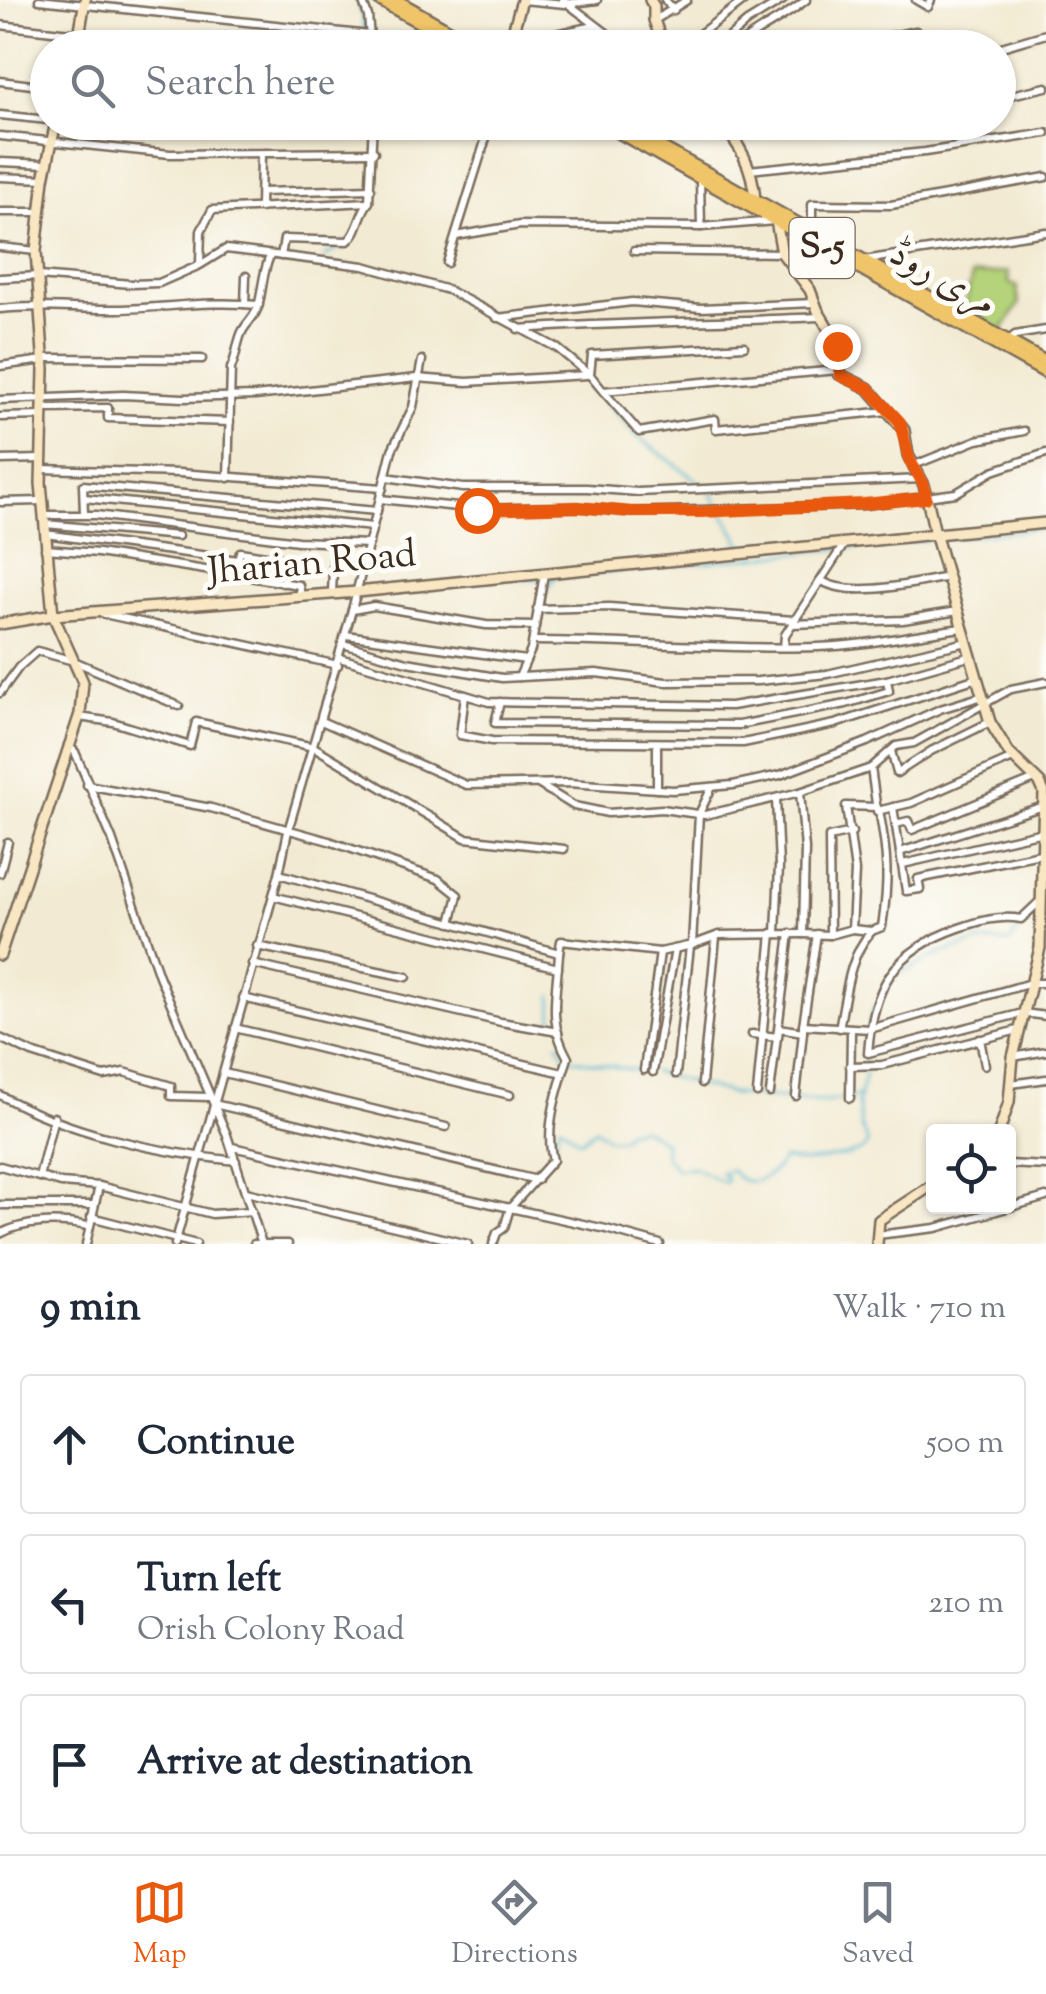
<!DOCTYPE html>
<meta charset="utf-8">
<style>
:root{--surface:#fff;--page:#f2f2f3;--text:#1f2937;--muted:#747a83;--line:#e0e1e3;--accent:#ea580c}
body{margin:0;font-family:"Sorts Mill Goudy",Amiri,serif;background:var(--page);color:var(--text)}
.controls{position:absolute;right:30px;bottom:30px;display:grid;overflow:hidden;border-radius:10px;box-shadow:0 2px 8px #0004}
.controls button{width:90px;height:90px;display:grid;place-items:center;padding:0;border:0;border-bottom:2px solid var(--line);background:var(--surface);color:var(--text);font:50px sans-serif}
.stop{position:absolute;width:30px;height:30px;margin:-22px;border:8px solid #ea580c;border-radius:50%;background:#fff}
.stop.end{background:#ea580c;border-color:#fff;box-shadow:0 2px 10px #0008}
.list{margin:0;padding:0;list-style:none}
h2{display:flex;justify-content:space-between;align-items:center;height:130px;margin:0;padding:0 40px;font-size:42px}
h2 small{font-size:32px;font-weight:400;color:var(--muted)}
.list li{display:grid;grid-template-columns:65px 1fr auto;gap:30px;align-items:center;box-sizing:border-box;height:140px;margin:0 20px 20px;padding:0 20px;border:2px solid var(--line);border-radius:10px}
.list b{display:block;font-size:38px;white-space:nowrap}
.list p{margin:0;font-size:32px;white-space:nowrap;color:var(--muted)}
.list em{font-size:32px;font-style:normal;color:var(--muted)}
.icon{flex:none;width:55px;height:55px;fill:none;stroke:currentColor;stroke-width:2;stroke-linecap:round;stroke-linejoin:round}
.map{position:relative;flex:none;width:1046px;height:1244px;overflow:hidden}
.search{position:absolute;background:var(--surface);box-shadow:0 2px 8px #0004;left:30px;right:30px;top:30px;height:110px;display:flex;align-items:center;gap:25px;box-sizing:border-box;padding:0 35px;border-radius:55px;color:var(--muted);font-size:38px}
.sheet{height:610px;background:var(--surface)}
nav{display:flex;justify-content:space-around;align-items:center;box-sizing:border-box;height:140px;border-top:2px solid var(--line);background:var(--surface);font-size:28px;color:var(--muted)}
nav a{display:grid;justify-items:center;gap:5px}
nav .on{color:var(--accent)}
.map>svg:first-child{display:block}
.green{fill:#b4d37a;stroke:#787e4c;stroke-width:2.5}
.lines{fill:none;stroke-linecap:round;stroke-linejoin:round}
.stream{stroke:#4fb3cd;stroke-width:2.5}
.canal{stroke:#4fb3cd;stroke-width:6}
.street-casing{stroke:#7b6d5d;stroke-width:11}
.secondary-casing{stroke:#7b6d5d;stroke-width:14}
.primary-casing{stroke:#7b6d5d;stroke-width:15}
.street{stroke:#fff;stroke-width:6}
.secondary{stroke:#f9e7c3;stroke-width:9}
.primary{stroke:#f0c469;stroke-width:10}
.route{stroke:#ea580c;stroke-width:12}
.labels{text-anchor:middle;dominant-baseline:central;stroke-width:10;stroke-linejoin:round;paint-order:stroke}
.shield{fill:#fdfcf7;stroke:#75695f;stroke-width:2.5}
.shield-label{font-size:35px;font-weight:bold;fill:#3b2a1e}
.street-label{font-size:38px;fill:#3b2a1e;stroke:#fdfcf7}
</style>
<div class="map">
<svg width="1046" height="1244" viewBox="0 0 1046 1244">
<rect width="100%" height="100%" fill="#fdfcf7"/>
<filter id="ink" filterUnits="userSpaceOnUse"><feTurbulence type="fractalNoise" baseFrequency=".01" numOctaves="2"/><feDisplacementMap in="SourceGraphic" scale="20" xChannelSelector="R" yChannelSelector="G"/><feConvolveMatrix kernelMatrix="1 2 1 2 8 2 1 2 1" color-interpolation-filters="sRGB"/></filter>
<filter id="wash" filterUnits="userSpaceOnUse"><feTurbulence type="fractalNoise" baseFrequency=".0048" numOctaves="4" result="noise"/><feDisplacementMap in="SourceGraphic" scale="40" xChannelSelector="R" yChannelSelector="G"/><feGaussianBlur stdDeviation="2.25" result="paint"/><feColorMatrix in="noise" values="0 0 0 0 0 0 0 0 0 0 0 0 0 0 0 0 0 1.4 0 .05"/><feComposite in="paint" operator="in"/></filter>
<g filter="url(#wash)">
<rect width="100%" height="100%" fill="#f2ead2"/>
<!-- green -->
<path class="green" d="M1008,272l1,11 8,3 2,18 -17,27 -37,-24 7,-32z"/>
<g class="lines">
<!-- stream -->
<g class="stream">
<path d="M324,257l23,-15"/>
<path d="M274,263l16,-4"/>
<path d="M331,265l17,2"/>
<path d="M472,306l45,25"/>
<path d="M584,378l54,59 65,48"/>
<path d="M709,490l35,58"/>
<path d="M943,538l103,-10"/>
<path d="M525,580l410,-41"/>
<path d="M394,593l33,-4"/>
<path d="M544,596l11,-19"/>
<path d="M885,990l11,-15 44,-21 37,-12h33l16,-22 12,-9"/>
<path d="M552,996l1,25"/>
<path d="M558,1043l8,15 74,13"/>
<path d="M653,1072l79,22 94,8 34,-6"/>
<path d="M554,1145l6,-20 20,16 15,-12 15,10 12,-1 5,-7 15,-3 23,14v13l11,14 17,-2 32,16 2,-4 -6,-7 10,-2c16,23 41,7 53,-11l21,3 40,-6 18,-6 5,-8 -7,-14 -3,-25 7,-29v-35l8,-31"/>
</g>
<!-- canal -->
<path class="canal" d="M360,0l7,32"/>
</g>
</g>
<g filter="url(#ink)">
<g class="lines">
<defs>
<g id="street">
<path d="M39,0l331,35"/>
<path d="M362,0l6,16 3,32"/>
<path d="M522,0l43,4 32,-4"/>
<path d="M563,0l62,47 35,-5"/>
<path d="M665,0l9,10"/>
<path d="M916,0l12,7 3,-7"/>
<path d="M655,20l32,-20"/>
<path d="M0,25l79,9"/>
<path d="M511,35l44,-1 40,-8"/>
<path d="M79,41l41,7"/>
<path d="M371,41l71,-5"/>
<path d="M681,48l64,-48"/>
<path d="M717,48l30,-26 36,-22"/>
<path d="M735,48c22,-19 48,-29 71,-48"/>
<path d="M834,48l82,-17"/>
<path d="M998,48l48,-14"/>
<path d="M0,81l48,6"/>
<path d="M998,98l48,-11"/>
<path d="M0,115l48,5"/>
<path d="M0,136l170,18 204,-2"/>
<path d="M735,137l50,-11 19,4 40,-8"/>
<path d="M0,162l47,2"/>
<path d="M749,170l176,-18 121,-19"/>
<path d="M0,177l44,2"/>
<path d="M700,179l1,48"/>
<path d="M261,192l110,-3"/>
<path d="M260,208l1,-54"/>
<path d="M0,212h39"/>
<path d="M812,232v-28l79,1 155,-28"/>
<path d="M456,236l64,-11 181,2 74,-6"/>
<path d="M0,247l36,4"/>
<path d="M634,251l148,2"/>
<path d="M281,256l3,-17 64,2c11,-9 11,-27 21,-39l4,-80"/>
<path d="M864,260l182,-28"/>
<path d="M447,263l44,-141"/>
<path d="M200,264l1,-33 11,-21 157,-8"/>
<path d="M0,278l39,-2 92,8 28,-1 41,-18 26,-16 138,17 84,24 109,58 33,27"/>
<path d="M245,304l1,-28"/>
<path d="M0,309c41,-5 77,1 118,0 50,-1 90,-9 141,-4"/>
<path d="M497,318l135,-16 69,6 113,-5"/>
<path d="M518,329c101,-7 201,-7 302,-12"/>
<path d="M1009,340l6,-5 31,-5"/>
<path d="M744,346l-152,9 -2,20 13,16 235,-21"/>
<path d="M44,358l158,1"/>
<path d="M0,366l44,-6"/>
<path d="M604,392l35,40 76,-13 1,10 172,-18"/>
<path d="M0,400l123,-5 60,3 72,-2 162,-18 50,4 120,-7"/>
<path d="M43,409l65,-1v10l122,4"/>
<path d="M0,417l43,-1"/>
<path d="M0,460l42,-1"/>
<path d="M912,466l65,-26 47,-9"/>
<path d="M42,469l137,4 204,15"/>
<path d="M386,477l77,11h124l51,4 283,-13"/>
<path d="M228,478l3,-110c6,-12 6,-28 12,-38 6,-10 14,-15 16,-27 4,-17 4,-32 11,-47"/>
<path d="M84,498l289,29"/>
<path d="M380,499l97,10 101,-2 53,5 234,-7 91,-12 37,-22 53,-18"/>
<path d="M0,502l42,-1"/>
<path d="M84,514l-1,-29 294,26"/>
<path d="M43,515h53l202,26 71,3"/>
<path d="M45,524l133,12"/>
<path d="M45,534l193,26 2,-8 46,7 -3,24"/>
<path d="M45,549l53,4 201,32 2,12"/>
<path d="M822,581c30,18 92,2 126,-4"/>
<path d="M332,594l2,-52"/>
<path d="M537,609l72,-2 186,13"/>
<path d="M352,610l22,-4 112,19 49,1"/>
<path d="M104,614l234,51"/>
<path d="M792,624l111,-4 55,-9"/>
<path d="M346,635l180,25"/>
<path d="M533,641c94,0 189,9 284,6 48,-1 98,-13 145,-19"/>
<path d="M343,644l64,18 95,16 94,-5 70,9 92,-1 69,-7 140,-32"/>
<path d="M784,647l1,-12 60,-92"/>
<path d="M340,658l149,44 242,4 156,-26 85,-24"/>
<path d="M519,677l12,-27 13,-76"/>
<path d="M0,693l19,-26 18,-16 37,10 105,45"/>
<path d="M465,695l-5,40 32,6 251,2 92,-19 142,-46"/>
<path d="M500,702l-5,21 244,2 107,-21 43,-13 -2,-11"/>
<path d="M79,717l34,5 77,24 6,-24 118,25 151,91 99,11"/>
<path d="M321,721l145,64 102,-2 105,7 60,-5 47,-10 87,-33 73,-33 43,-13"/>
<path d="M657,744v45"/>
<path d="M68,745l7,7 37,87 47,137 68,159 35,109"/>
<path d="M891,751l6,22 34,-22 59,-29"/>
<path d="M871,768l6,43 34,-8 102,-45"/>
<path d="M538,784l36,22 34,7 54,-4 43,6 95,-23 71,-24 25,-22 18,-3 97,-54 35,-7"/>
<path d="M87,785l124,23 118,33 109,38 20,16 -7,28"/>
<path d="M800,792l5,57 -2,85 27,1 22,-6 3,-58 -9,-65 31,1"/>
<path d="M776,799l3,67 -3,67"/>
<path d="M893,807l13,84 14,-2 -2,-10 127,-26"/>
<path d="M896,824l12,-3 4,9 123,-51"/>
<path d="M900,852l144,-46"/>
<path d="M903,864l140,-32"/>
<path d="M0,873l8,-31"/>
<path d="M279,874l280,79 2,-12 99,11 32,-7 27,-10 84,-1"/>
<path d="M273,896l285,72"/>
<path d="M1039,902l-18,17c-21,-4 -42,2 -62,9 -66,23 -86,58 -91,125l155,-40 23,3"/>
<path d="M852,929l20,2 10,-4c7,-46 6,-71 -3,-117"/>
<path d="M830,935l-1,-98 23,-5"/>
<path d="M692,945l7,-131 13,-27"/>
<path d="M257,946l150,31"/>
<path d="M252,964l249,58 57,10"/>
<path d="M243,998l320,75"/>
<path d="M803,1025l14,-91"/>
<path d="M235,1028l275,67"/>
<path d="M839,1028c7,-32 9,-71 32,-96"/>
<path d="M752,1034l26,3 1,-9 24,4v-7l67,4 161,-46h15"/>
<path d="M0,1038l32,15 72,23 20,-4 47,14v10l38,1"/>
<path d="M980,1039l5,26"/>
<path d="M1013,1057l33,-6"/>
<path d="M850,1066l32,-1 136,-35"/>
<path d="M644,1070l16,-118"/>
<path d="M653,1072l22,-123"/>
<path d="M224,1073l222,54"/>
<path d="M676,1074l14,-128"/>
<path d="M702,1083l14,-146"/>
<path d="M1011,1084l35,-5"/>
<path d="M757,1093l15,-160"/>
<path d="M770,1093l20,-160"/>
<path d="M0,1095c67,38 159,58 236,66"/>
<path d="M796,1096l7,-64"/>
<path d="M850,1098l1,-68"/>
<path d="M214,1104l323,76"/>
<path d="M232,1147l374,82 54,15"/>
<path d="M1008,1164l38,2"/>
<path d="M0,1166l61,17 38,3 113,28 40,-3"/>
<path d="M39,1177l15,-60"/>
<path d="M246,1192l222,52"/>
<path d="M0,1205h94"/>
<path d="M91,1217l105,27"/>
<path d="M0,1234c25,-14 61,-13 88,-8"/>
<path d="M877,1235l59,-7 110,-31"/>
<path d="M86,1244l13,-58"/>
<path d="M175,1244l104,-370 9,-43 64,-221 40,-160 21,-43 9,-47"/>
<path d="M254,1244h34"/>
<path d="M493,1244l4,-11 7,-5 6,-20 43,-48c-9,-31 5,-72 15,-102 -21,-36 -11,-66 -9,-105"/>
</g>
<g id="secondary">
<path d="M650,0l4,6v14l10,28"/>
<path d="M77,48l8,-48"/>
<path d="M508,48l14,-48"/>
<path d="M718,122c23,21 35,47 37,78"/>
<path d="M776,221l6,32 28,37 8,21 18,30 3,33 29,14 36,42 4,25 16,30 11,48 55,189 19,31 31,30 4,9 -4,156 -27,109 -4,45 -10,30"/>
<path d="M0,624l53,-9 304,-23 689,-69"/>
<path d="M0,955l80,-241 3,-32 -30,-67 -12,-132 3,-114 -8,-118 8,-72 12,-57"/>
<path d="M877,1244l2,-24 55,-36"/>
</g>
<g id="primary">
<path d="M379,0l86,48"/>
<path d="M396,0l84,48"/>
<path d="M600,122l446,251"/>
<path d="M616,122l430,240"/>
</g>
</defs>
<!-- street casing -->
<use href="#street" class="street-casing"/>
<!-- secondary casing -->
<use href="#secondary" class="secondary-casing"/>
<!-- primary casing -->
<use href="#primary" class="primary-casing"/>
<!-- street -->
<use href="#street" class="street"/>
<!-- secondary -->
<use href="#secondary" class="secondary"/>
<!-- primary -->
<use href="#primary" class="primary"/>
</g>
</g>
<g class="lines" filter="url(#ink)">
<!-- route -->
<path class="route" d="M477,510l101,-3 53,5h70l163,-8 62,-6 -2,-13 -15,-26 -9,-37 -32,-34 -27,-12 -4,-30"/>
</g>
<g class="labels">
<!-- shield labels -->
<rect class="shield" x="789.5" y="218" width="65" height="60" rx="8"/>
<g class="shield-label">
<text x="822" y="248">S-5</text>
</g>
<!-- street labels -->
<g class="street-label">
<text transform="translate(942 280) rotate(29)">مری روڈ</text>
<text transform="translate(312 565) rotate(-5)">Jharian Road</text>
</g>
</g>
</svg>
<div class="controls">
<button><svg class="icon" aria-label="locate" viewBox="0 0 24 24"><circle cx="12" cy="12" r="6"/><path d="M12 2v4M12 18v4M2 12h4M18 12h4"/></svg></button>
</div>
<div class="stop" style="left:477px;top:510px"></div>
<div class="stop end" style="left:837px;top:346px"></div>
<div class="search"><svg class="icon" aria-label="search" viewBox="0 0 24 24"><circle cx="10" cy="10" r="6"/><path d="M15 15l6 6"/></svg>Search here</div>
</div>
<section class="sheet">
<h2>9 min<small>Walk · 710 m</small></h2>
<ul class="list">
<li><svg class="icon" aria-label="ahead" viewBox="0 0 24 24"><path d="M12 20V5M6 11l6-6 6 6"/></svg><div><b>Continue</b></div><em>500 m</em></li>
<li><svg class="icon" aria-label="left" viewBox="0 0 24 24"><path d="M17 20v-9H6M10 6l-5 5 5 5"/></svg><div><b>Turn left</b><p>Orish Colony Road</p></div><em>210 m</em></li>
<li><svg class="icon" aria-label="arrive" viewBox="0 0 24 24"><path d="M6 21V4h12l-3 4 3 4H6"/></svg><div><b>Arrive at destination</b></div></li>
</ul>
</section>
<nav>
<a class="on"><svg class="icon" aria-label="map" viewBox="0 0 24 24"><path d="M3 6l6-2 6 2 6-2v14l-6 2-6-2-6 2zM9 4v14M15 6v14"/></svg>Map</a>
<a><svg class="icon" aria-label="directions" viewBox="0 0 24 24"><path d="M12 3l9 9-9 9-9-9zM9 14v-3h6M13 9l2 2-2 2"/></svg>Directions</a>
<a><svg class="icon" aria-label="saved" viewBox="0 0 24 24"><path d="M7 4h10v16l-5-4-5 4z"/></svg>Saved</a>
</nav>
